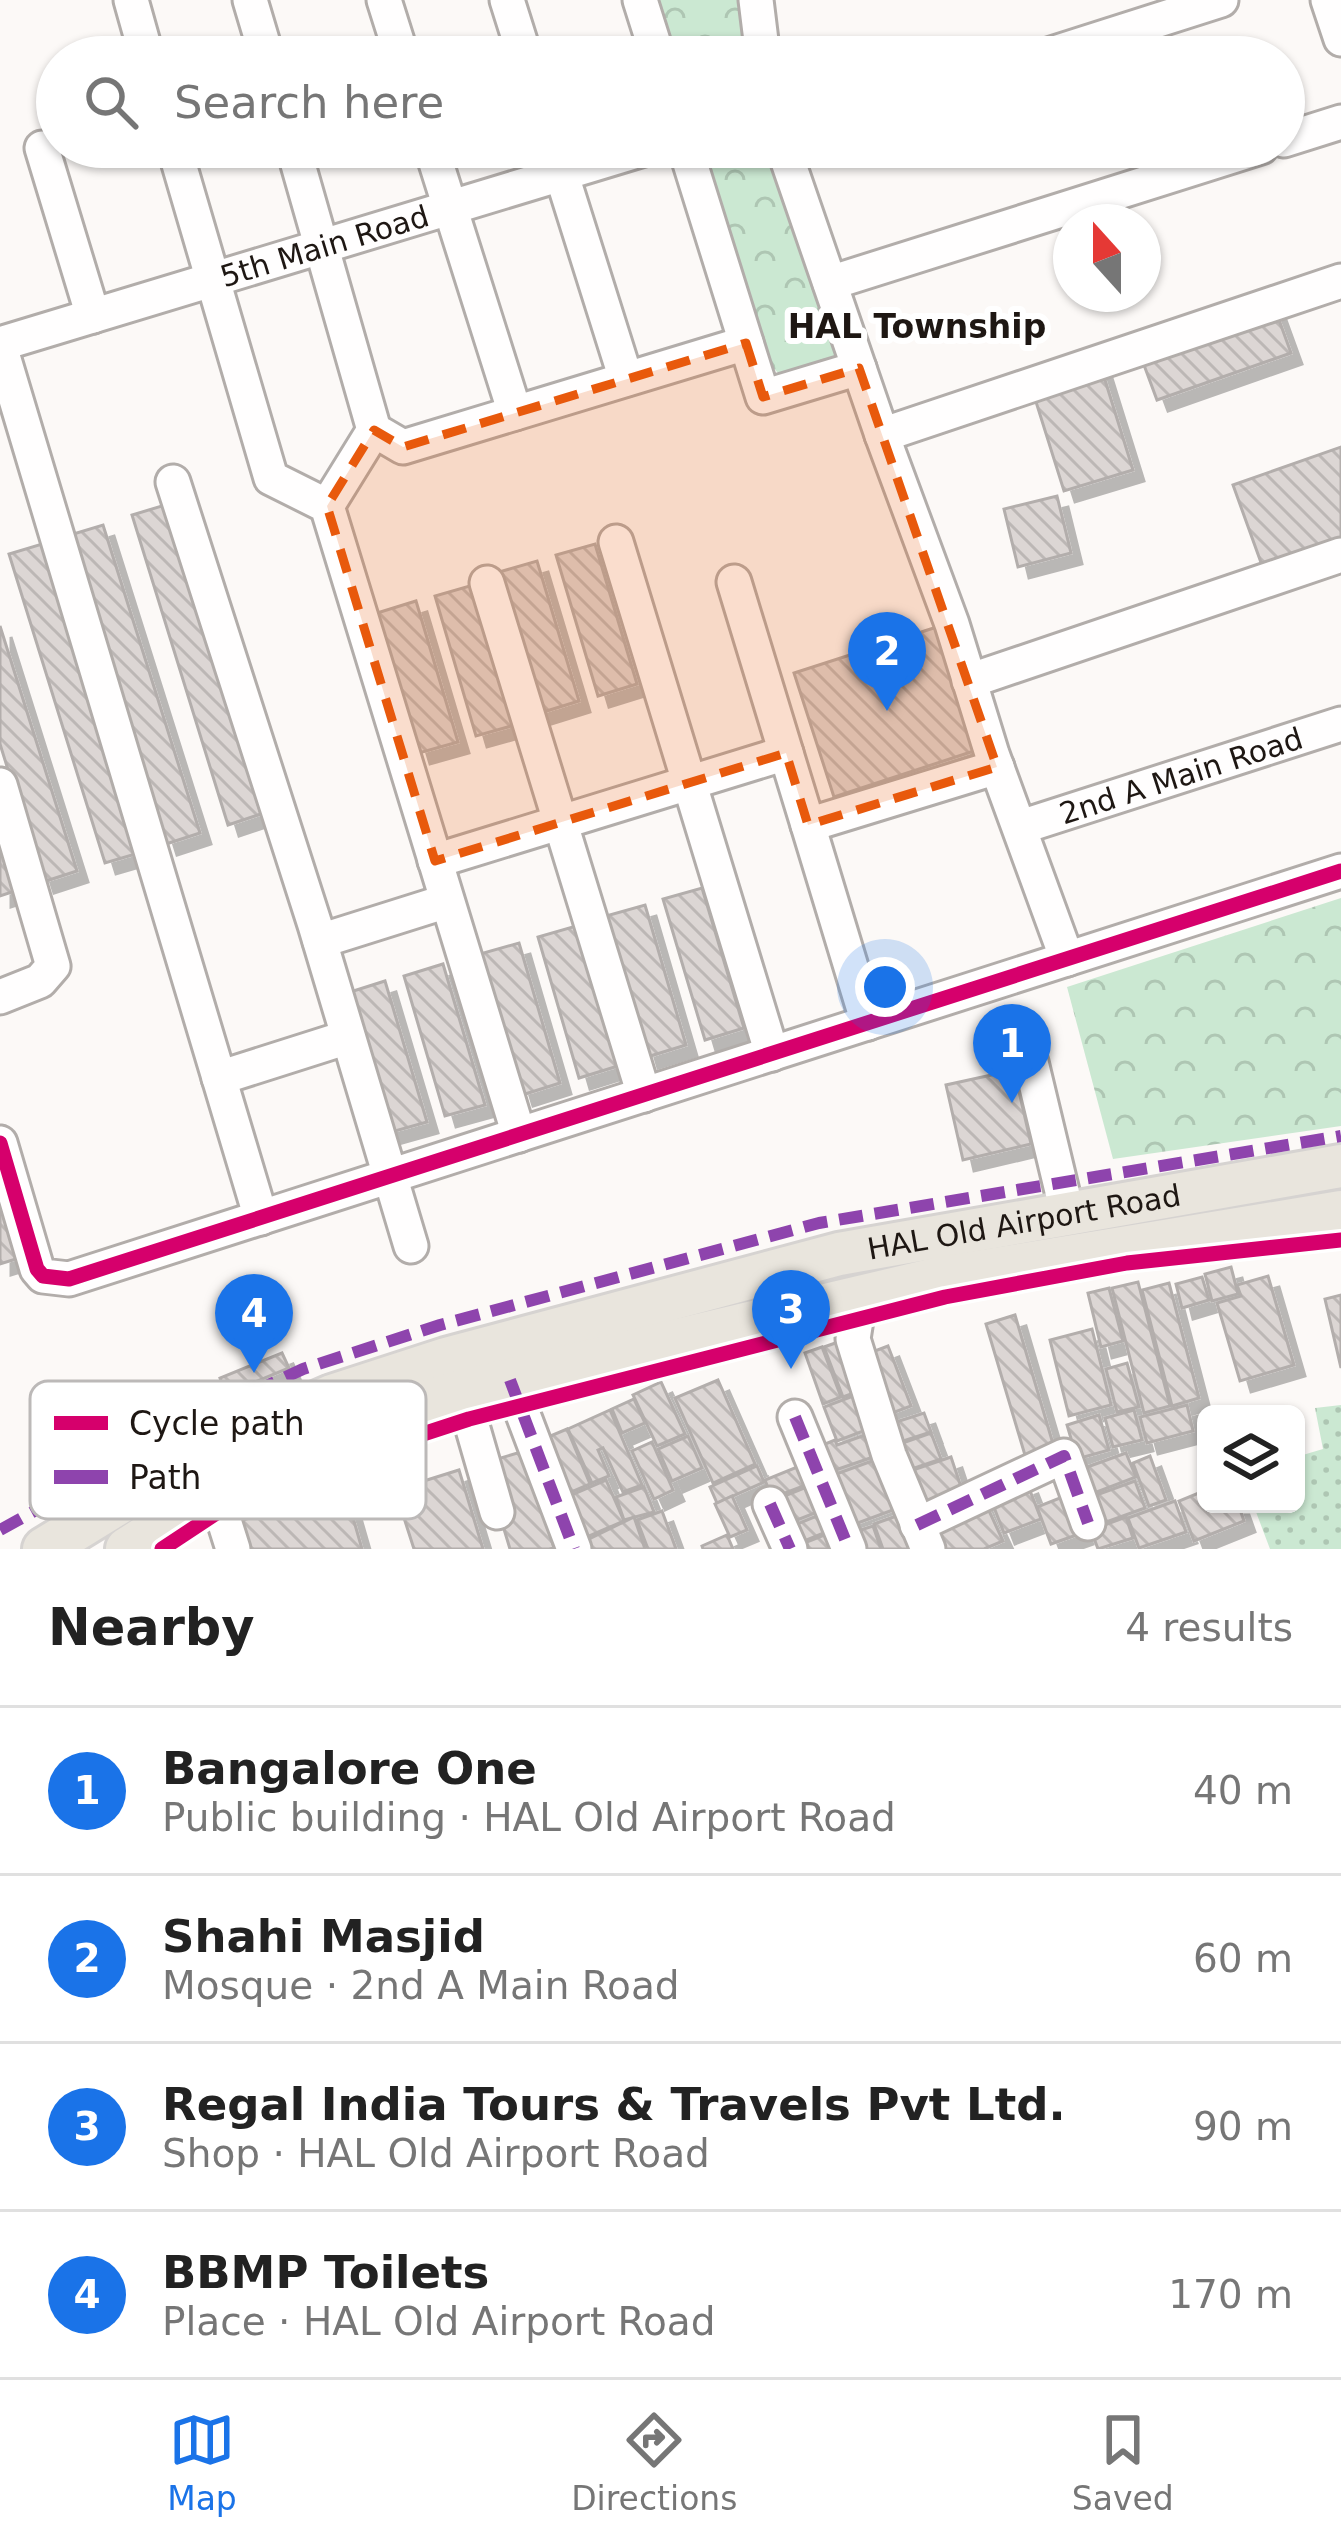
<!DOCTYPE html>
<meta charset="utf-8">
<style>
:root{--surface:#fff;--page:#f6f6f6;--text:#222;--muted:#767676;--line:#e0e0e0;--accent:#1a73e8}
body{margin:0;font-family:"DejaVu Sans",sans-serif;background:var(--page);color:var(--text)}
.controls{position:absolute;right:36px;bottom:36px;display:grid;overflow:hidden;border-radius:18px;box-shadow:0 3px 9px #0004}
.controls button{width:108px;height:108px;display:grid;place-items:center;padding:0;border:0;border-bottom:3px solid var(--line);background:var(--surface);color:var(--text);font:60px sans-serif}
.compass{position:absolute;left:1053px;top:204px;width:108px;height:108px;border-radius:50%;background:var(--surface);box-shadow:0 3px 9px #0004;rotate:339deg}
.you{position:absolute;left:885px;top:987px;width:42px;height:42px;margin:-30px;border:9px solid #fff;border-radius:50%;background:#1a73e8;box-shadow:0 0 0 18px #1a73e833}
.badge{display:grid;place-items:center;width:78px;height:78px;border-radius:50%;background:var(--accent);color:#fff;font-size:39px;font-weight:700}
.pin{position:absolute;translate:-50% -99px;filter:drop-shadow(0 3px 6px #0008)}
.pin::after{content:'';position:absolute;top:63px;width:42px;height:36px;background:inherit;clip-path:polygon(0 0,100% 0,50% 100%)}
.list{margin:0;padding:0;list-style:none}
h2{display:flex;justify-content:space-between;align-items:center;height:156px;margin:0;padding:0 48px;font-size:51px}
h2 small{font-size:39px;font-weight:400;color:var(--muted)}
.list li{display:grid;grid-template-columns:78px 1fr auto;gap:36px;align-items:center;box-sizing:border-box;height:168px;padding:0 48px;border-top:3px solid var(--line)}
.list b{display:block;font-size:45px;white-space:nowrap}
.list p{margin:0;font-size:39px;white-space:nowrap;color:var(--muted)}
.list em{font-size:39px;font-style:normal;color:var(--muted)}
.icon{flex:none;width:66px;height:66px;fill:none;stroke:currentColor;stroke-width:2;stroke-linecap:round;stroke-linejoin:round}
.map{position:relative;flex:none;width:1341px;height:1549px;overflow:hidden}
.search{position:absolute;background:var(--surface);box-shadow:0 3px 9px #0004;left:36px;right:36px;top:36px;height:132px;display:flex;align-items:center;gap:30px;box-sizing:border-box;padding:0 42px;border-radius:66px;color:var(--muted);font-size:45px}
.sheet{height:828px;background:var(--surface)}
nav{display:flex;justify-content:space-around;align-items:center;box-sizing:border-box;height:168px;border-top:3px solid var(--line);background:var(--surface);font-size:33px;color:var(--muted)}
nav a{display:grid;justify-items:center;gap:6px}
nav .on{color:var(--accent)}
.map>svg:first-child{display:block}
.grass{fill:url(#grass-dots)}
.forest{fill:url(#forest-crowns)}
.building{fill:url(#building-back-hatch);stroke:#b3aeac;stroke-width:3;filter:url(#shadow)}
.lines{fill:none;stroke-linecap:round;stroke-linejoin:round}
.minor-casing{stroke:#b2adaa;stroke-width:39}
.major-casing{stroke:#d6d3d1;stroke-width:48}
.minor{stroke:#fffefe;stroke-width:33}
.major{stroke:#e9e5dd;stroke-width:42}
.quiet{stroke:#8e44ad;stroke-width:12;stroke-dasharray:24 12;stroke-linecap:butt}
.cycleway-casing{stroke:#fff;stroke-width:22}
.cycleway{stroke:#d6006c;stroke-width:15}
.marked{fill:#e8590c;fill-opacity:0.2;stroke:#e8590c;stroke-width:9;stroke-dasharray:24 15;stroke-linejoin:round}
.labels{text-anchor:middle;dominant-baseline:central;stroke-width:12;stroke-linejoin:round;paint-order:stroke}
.street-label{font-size:30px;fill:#1e1713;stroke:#fff}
.neighbourhood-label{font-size:33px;font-weight:bold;fill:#1e1713;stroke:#fff}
.key{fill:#fff;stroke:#bcb9b8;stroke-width:3}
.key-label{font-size:33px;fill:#1e1713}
</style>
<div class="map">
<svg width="1341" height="1549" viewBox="0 0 1341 1549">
<defs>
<pattern id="grass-dots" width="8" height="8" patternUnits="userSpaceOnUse" patternTransform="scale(3)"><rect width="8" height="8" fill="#cbe8d2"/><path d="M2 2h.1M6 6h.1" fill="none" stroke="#aec6b3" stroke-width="1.8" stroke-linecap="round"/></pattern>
<pattern id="forest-crowns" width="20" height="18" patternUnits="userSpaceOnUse" patternTransform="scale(3)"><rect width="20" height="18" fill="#cbe8d2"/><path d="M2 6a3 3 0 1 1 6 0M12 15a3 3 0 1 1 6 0" fill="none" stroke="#aec6b3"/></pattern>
<pattern id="building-back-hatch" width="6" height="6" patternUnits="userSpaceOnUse" patternTransform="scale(3)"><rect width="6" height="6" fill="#dcd6d4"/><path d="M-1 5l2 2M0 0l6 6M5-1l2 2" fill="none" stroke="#bcb7b5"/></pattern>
<filter id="shadow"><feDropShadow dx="11" dy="11" stdDeviation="0" flood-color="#0004"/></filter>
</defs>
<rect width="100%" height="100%" fill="#fcf9f7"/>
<!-- grass -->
<path class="grass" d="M1341,1405v144h-71l-17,-45h43v-47l27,-8 -8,-41z"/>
<!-- forest -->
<g class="forest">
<path d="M652,0h89l6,57h-79z"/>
<path d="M702,147h66l76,217 -62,13 -31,-32z"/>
<path d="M1341,898v228l-228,33 -46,-172z"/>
</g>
<!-- building -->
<g class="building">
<path d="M1275,309l16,44 -134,47 -16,-43z"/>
<path d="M1100,364l33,106 -69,21 -33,-105z"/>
<path d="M1341,447v94l-78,27 -30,-83z"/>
<path d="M1057,496l14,57 -53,14 -14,-58z"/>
<path d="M165,505l96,309 -33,11 -96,-310z"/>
<path d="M103,525l97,308 -34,11 -96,-309z"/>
<path d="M42,544l97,309 -34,10 -96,-309z"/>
<path d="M595,544l42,140 -39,12 -42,-141z"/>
<path d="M537,561l42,140 -39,12 -41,-141z"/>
<path d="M473,585l42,140 -39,11 -41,-140z"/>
<path d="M416,601l42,141 -39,11 -42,-140z"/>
<path d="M0,626l77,245 -34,11 -43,-138z"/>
<path d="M940,626l40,123 -146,48 -40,-124z"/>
<path d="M0,812l24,76 -24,8z"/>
<path d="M702,888l42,140 -39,12 -42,-141z"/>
<path d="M645,905l41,140 -39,12 -41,-141z"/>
<path d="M576,926l42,140 -39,12 -41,-141z"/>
<path d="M519,943l41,140 -38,12 -42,-141z"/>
<path d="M443,964l42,141 -40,11 -41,-140z"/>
<path d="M385,981l42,141 -39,11 -41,-140z"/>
<path d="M1014,1070l17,74 -68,16 -17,-75z"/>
<path d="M0,1204l16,55 -16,5z"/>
<path d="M1231,1267l7,27 -26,7 -7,-27z"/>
<path d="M1268,1276l26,89 -54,16 -23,-78 24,-7 -4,-11z"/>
<path d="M1202,1277l7,23 -27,8 -6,-24z"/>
<path d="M1138,1282l32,124 -26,7 -32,-125z"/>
<path d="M1169,1283l30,115 -27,8 -30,-116z"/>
<path d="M1109,1288l14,53 -22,6 -13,-54z"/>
<path d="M1341,1295v73l-16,-69z"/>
<path d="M1015,1315l41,139 -29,8 -41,-138z"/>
<path d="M1092,1329l19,76 -42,11 -19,-76z"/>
<path d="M844,1340l18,50 -19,7 -19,-50z"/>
<path d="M888,1346l23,60 -24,9 -23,-60z"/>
<path d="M822,1347l19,50 -18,7 -18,-51z"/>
<path d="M282,1353l7,15 -63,26 -6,-16z"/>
<path d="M1127,1363l12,44 -22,5 -11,-43z"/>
<path d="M718,1380l37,84 -42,19 -38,-85z"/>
<path d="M661,1382l24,52 -28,12 -24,-51z"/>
<path d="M861,1393l13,34 -37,14 -13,-34z"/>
<path d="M634,1399l11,24 -23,10 -10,-24z"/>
<path d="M1187,1405l6,26 -46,12 -7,-26z"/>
<path d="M610,1410l32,75 -19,7 -20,-44 -5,2 11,26 -17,7 -24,-54z"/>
<path d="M1134,1410l8,30 -29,7 -8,-29z"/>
<path d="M924,1413l7,19 -34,11 -7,-19z"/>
<path d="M1099,1415l10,35 -32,9 -10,-34z"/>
<path d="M567,1429l23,55 -30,13 -24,-55z"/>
<path d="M931,1433l10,26 -38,13 -9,-26z"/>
<path d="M868,1434l8,22 -52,18 -9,-26 20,-8 2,5z"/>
<path d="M688,1436l14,32 -30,13 -14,-32z"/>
<path d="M652,1442l21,48 -19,9 -22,-48z"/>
<path d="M524,1451l30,97 -5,1h-39l-26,-86z"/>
<path d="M1126,1453l10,24 -47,18 -10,-25z"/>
<path d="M1150,1456l16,44 -17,6 -16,-43z"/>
<path d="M883,1457l18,50 -54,20 -19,-50z"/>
<path d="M951,1457l14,42 -39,15 -16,-43z"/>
<path d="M807,1463l7,19 -42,16 -7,-18z"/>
<path d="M757,1466l7,16 -47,21 -7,-16z"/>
<path d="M459,1470l24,79h-69l-19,-59z"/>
<path d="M606,1480l18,41 -44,19 -18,-41z"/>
<path d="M1135,1481l10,27 -47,17 -10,-27z"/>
<path d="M1027,1483l14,36 -37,14 -14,-36z"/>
<path d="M814,1484l11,25 -43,17 -10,-25z"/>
<path d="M644,1487l10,25 -30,8 -8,-23z"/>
<path d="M345,1490l17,59h-118l-8,-27z"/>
<path d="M1206,1490v14h32l6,17 -50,20 -15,-40z"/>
<path d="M1070,1494l15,38 -34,12 -14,-37z"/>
<path d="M732,1496l15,34 -17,7 -15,-33z"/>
<path d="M984,1500l19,41 -19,8h-45l-10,-24z"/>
<path d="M1175,1501l11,31 -47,16 -11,-30z"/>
<path d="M662,1511l14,38h-28l-11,-29z"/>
<path d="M829,1511l7,17 -44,18 -7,-17z"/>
<path d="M905,1513l14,36h-36l-9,-25z"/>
<path d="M634,1517l11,32h-59l-3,-7z"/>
<path d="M1126,1517l7,21 -35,11 -7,-19z"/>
<path d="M873,1526l8,23h-27l-6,-15z"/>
<path d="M837,1530l8,19h-50l-1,-2z"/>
<path d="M727,1535l6,14h-30l-1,-3z"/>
</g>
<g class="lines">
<defs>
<g id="minor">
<path d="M131,0l16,57"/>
<path d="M250,0l17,57"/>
<path d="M384,0l18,57"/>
<path d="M507,0l18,57"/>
<path d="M640,0l18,57"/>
<path d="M756,0l7,57"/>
<path d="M1328,0l13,39"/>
<path d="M1042,57l179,-57"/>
<path d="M1284,140l57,-18"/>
<path d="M174,147l97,331 56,28 192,629"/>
<path d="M293,147l81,283 29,17 343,-104"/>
<path d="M431,147l84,266"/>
<path d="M553,147l73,232"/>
<path d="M685,147l78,250 96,-29"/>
<path d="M783,147l99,288 70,189 40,130 75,205"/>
<path d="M42,148l51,168"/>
<path d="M830,283l431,-136"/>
<path id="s1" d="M0,344l650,-197"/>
<path d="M0,346l261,872"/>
<path d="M882,435l459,-154"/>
<path d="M173,482l142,443 96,321"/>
<path d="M327,506l47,-76"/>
<path d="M616,542l156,512"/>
<path d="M734,582l52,171"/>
<path d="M487,583l157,512"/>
<path d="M969,681l372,-126"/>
<path d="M0,785l53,181 -13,15 -40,16"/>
<path d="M808,825l60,198"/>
<path id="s2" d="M1021,827l320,-103"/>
<path d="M435,861l351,-108 22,72 189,-58"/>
<path d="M320,941l127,-40"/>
<path d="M1031,1062l36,150"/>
<path d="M219,1078l129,-41"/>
<path d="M0,1143l37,126 6,7 26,3 1272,-408"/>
<path d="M850,1300l6,20 -3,19 36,116 39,94"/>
<path d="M510,1380l64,169"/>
<path d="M462,1391l35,121"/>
<path d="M795,1417l54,132"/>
<path d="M215,1492l18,57"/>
<path d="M770,1504l20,45"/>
<path d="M917,1525l147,-69 24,67"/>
</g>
<g id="major">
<path id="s3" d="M44,1549l86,-53 124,-66 78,-34 114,-37 393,-105 502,-88"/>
<path d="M127,1549l88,-57 127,-65 120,-36 478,-113 401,-66"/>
</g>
</defs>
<!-- minor casing -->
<use href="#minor" class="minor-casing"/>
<!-- major casing -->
<use href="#major" class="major-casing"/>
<!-- minor -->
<use href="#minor" class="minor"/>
<!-- major -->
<use href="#major" class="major"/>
<!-- quiet -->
<g class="quiet">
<path d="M510,1380l64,169"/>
<path d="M795,1417l54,132"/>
<path d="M770,1504l20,45"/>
<path d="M917,1525l147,-69 24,67"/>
<path d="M0,1530l228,-126 75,-35 137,-44 379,-102 522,-87"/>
</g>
<defs>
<g id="cycleway">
<path d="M0,1143l37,126 6,7 26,3 1272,-408"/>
<path d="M162,1549l59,-39 61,-30 187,-61 476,-122 182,-34 214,-23"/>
</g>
</defs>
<!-- cycleway casing -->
<use href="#cycleway" class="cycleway-casing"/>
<!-- cycleway -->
<use href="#cycleway" class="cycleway"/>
</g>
<!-- marked area -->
<path class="marked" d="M746,343l17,54 96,-29 138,399 -189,58 -22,-72 -351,108 -108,-355 47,-76 29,17z"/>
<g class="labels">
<!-- street labels -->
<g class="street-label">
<text stroke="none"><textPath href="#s1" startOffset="339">5th Main Road</textPath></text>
<text stroke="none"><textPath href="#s2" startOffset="168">2nd A Main Road</textPath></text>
<text stroke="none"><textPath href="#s3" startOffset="1041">HAL Old Airport Road</textPath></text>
</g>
<!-- neighbourhood labels -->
<g class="neighbourhood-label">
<text x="917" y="326">HAL Township</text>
</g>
</g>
<!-- legend -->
<rect x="30" y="1381" width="396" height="138" rx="18" class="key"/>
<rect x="54" y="1416" width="54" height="14" fill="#d6006c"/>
<rect x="54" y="1470" width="54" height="14" fill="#8e44ad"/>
<g class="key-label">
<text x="129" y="1435">Cycle path</text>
<text x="129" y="1489">Path</text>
</g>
</svg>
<div class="controls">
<button><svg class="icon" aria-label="layers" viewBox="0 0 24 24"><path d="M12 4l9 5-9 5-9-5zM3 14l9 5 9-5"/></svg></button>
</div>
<svg class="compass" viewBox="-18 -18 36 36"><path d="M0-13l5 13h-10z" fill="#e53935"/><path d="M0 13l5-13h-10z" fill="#767676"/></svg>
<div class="you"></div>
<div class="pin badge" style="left:1012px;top:1103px">1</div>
<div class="pin badge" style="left:887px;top:711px">2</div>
<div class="pin badge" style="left:791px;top:1369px">3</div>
<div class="pin badge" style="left:254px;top:1373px">4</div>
<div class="search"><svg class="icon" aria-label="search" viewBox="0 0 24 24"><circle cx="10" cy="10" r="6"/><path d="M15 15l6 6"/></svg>Search here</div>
</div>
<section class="sheet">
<h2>Nearby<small>4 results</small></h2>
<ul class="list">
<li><span class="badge">1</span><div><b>Bangalore One</b><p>Public building · HAL Old Airport Road</p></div><em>40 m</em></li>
<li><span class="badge">2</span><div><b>Shahi Masjid</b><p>Mosque · 2nd A Main Road</p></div><em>60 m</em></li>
<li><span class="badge">3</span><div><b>Regal India Tours &amp; Travels Pvt Ltd.</b><p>Shop · HAL Old Airport Road</p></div><em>90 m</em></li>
<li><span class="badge">4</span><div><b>BBMP Toilets</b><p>Place · HAL Old Airport Road</p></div><em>170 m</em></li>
</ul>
</section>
<nav>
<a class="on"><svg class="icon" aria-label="map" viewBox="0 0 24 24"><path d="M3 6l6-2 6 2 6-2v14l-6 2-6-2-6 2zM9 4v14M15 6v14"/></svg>Map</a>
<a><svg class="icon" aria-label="directions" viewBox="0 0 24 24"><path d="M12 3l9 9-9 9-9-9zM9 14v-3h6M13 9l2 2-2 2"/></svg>Directions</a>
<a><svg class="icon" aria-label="saved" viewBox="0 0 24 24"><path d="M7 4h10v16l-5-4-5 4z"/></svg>Saved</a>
</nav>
